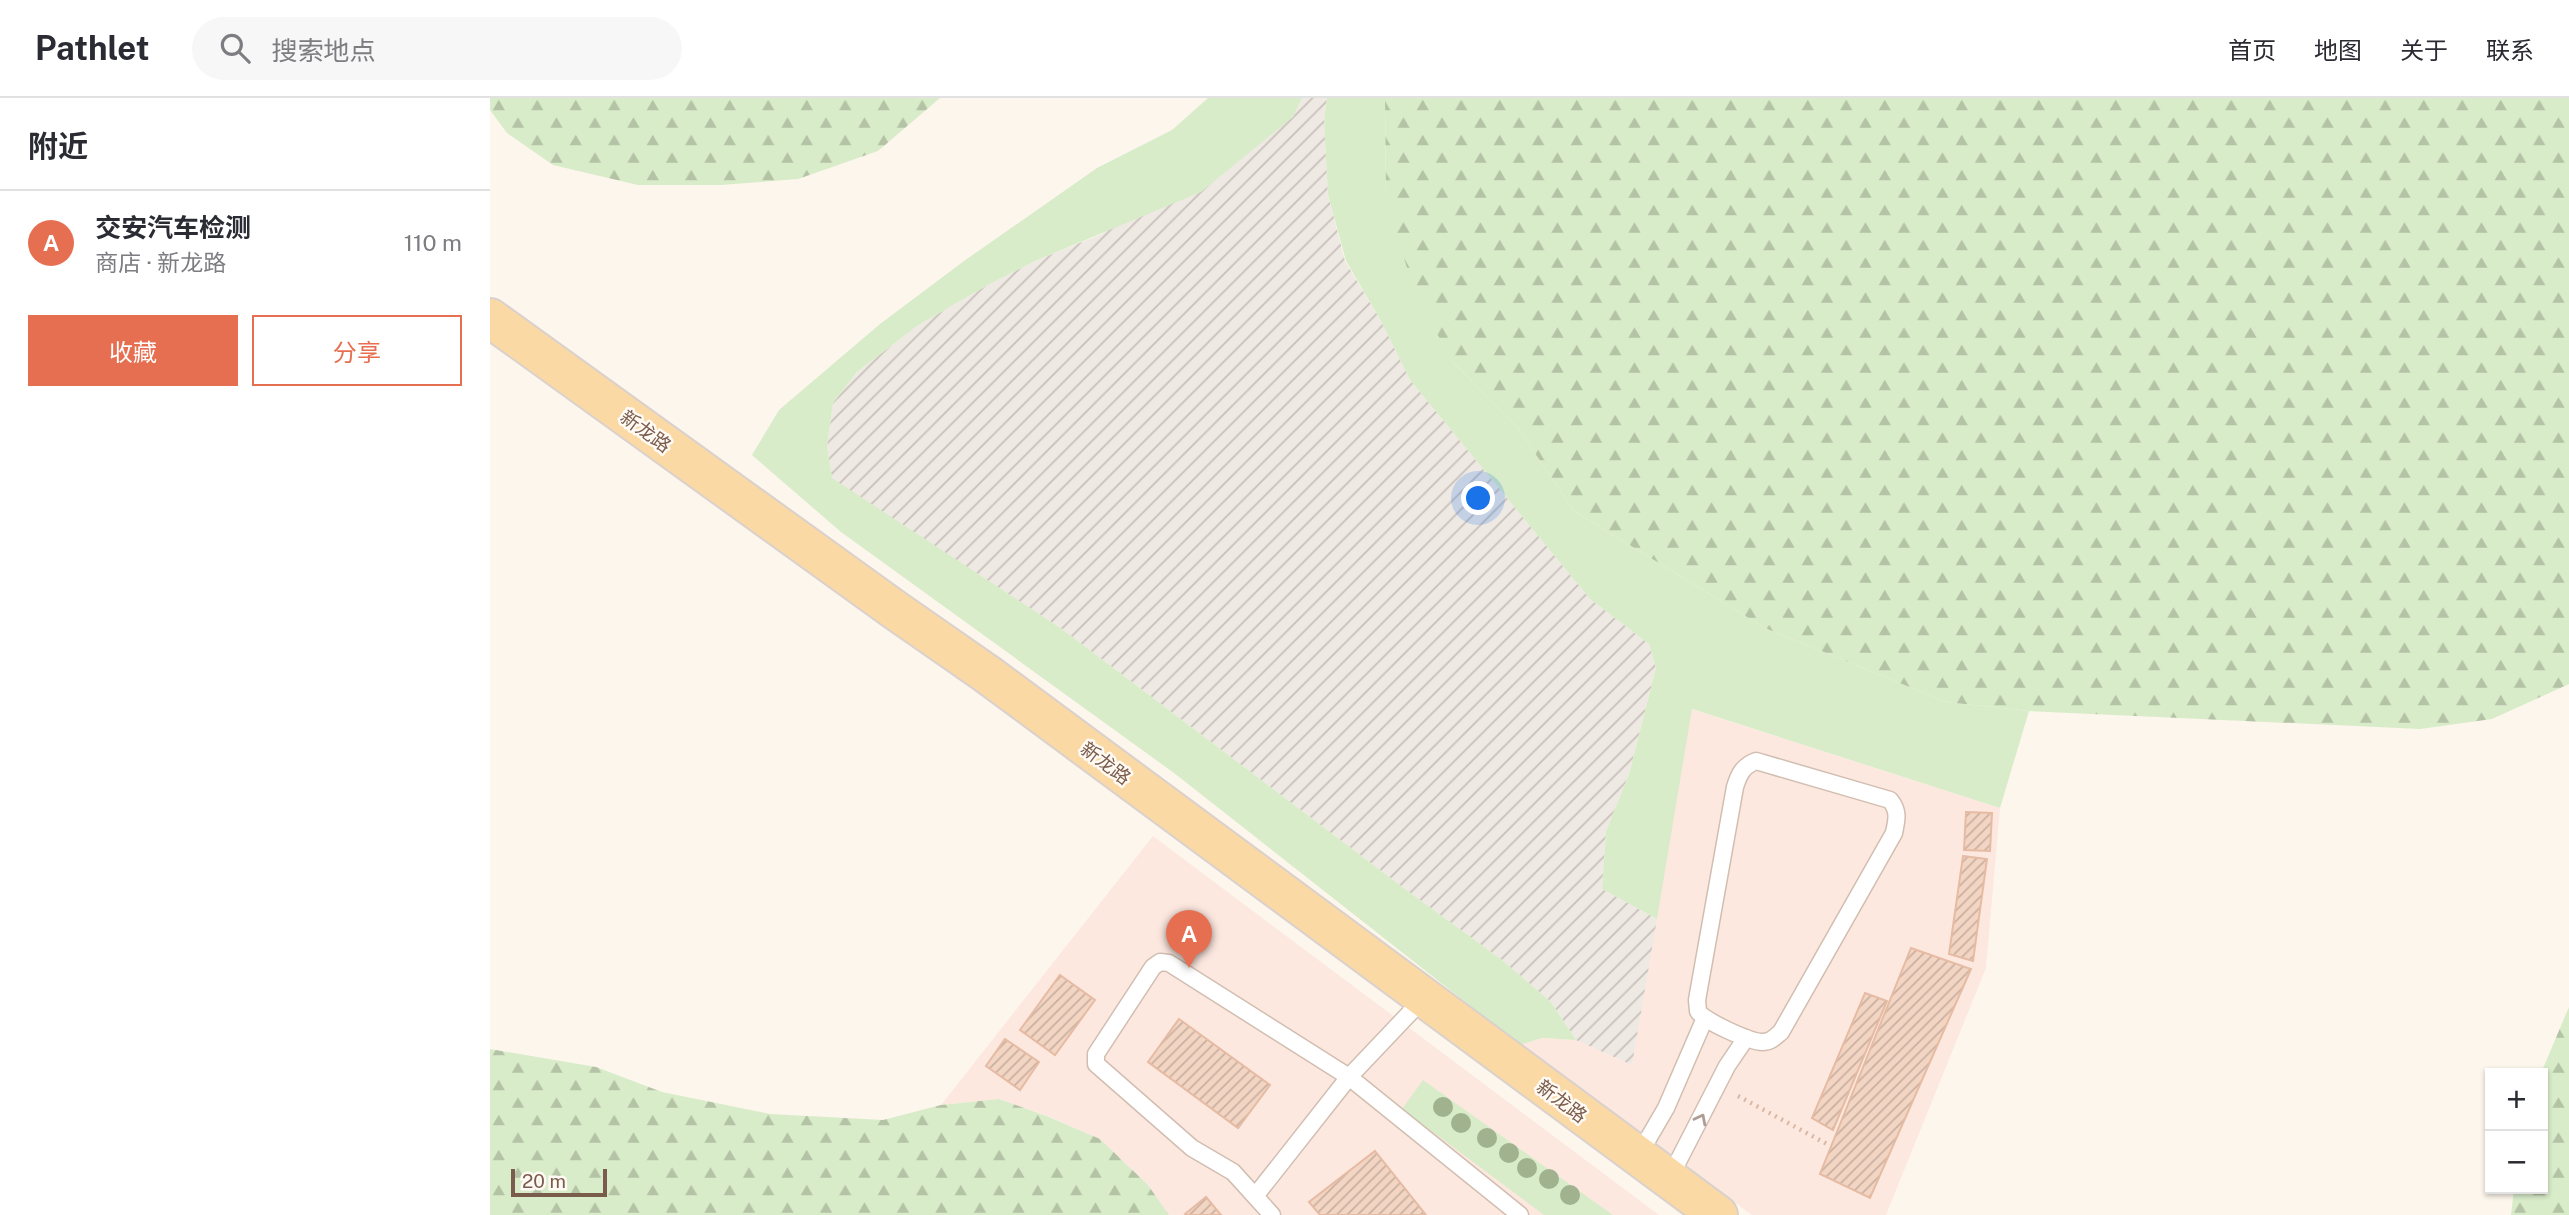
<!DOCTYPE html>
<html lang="zh">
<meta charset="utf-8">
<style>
:root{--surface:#fff;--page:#f7f7f7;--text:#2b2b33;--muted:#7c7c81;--line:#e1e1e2;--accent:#e76f51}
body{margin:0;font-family:"Public Sans","Noto Sans SC",sans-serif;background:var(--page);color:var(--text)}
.controls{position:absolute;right:21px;bottom:21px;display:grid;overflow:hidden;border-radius:0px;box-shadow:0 2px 5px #0004}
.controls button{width:63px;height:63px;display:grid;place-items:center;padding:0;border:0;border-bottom:2px solid var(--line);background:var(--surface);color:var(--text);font:35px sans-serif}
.scale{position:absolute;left:21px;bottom:18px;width:96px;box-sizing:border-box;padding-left:7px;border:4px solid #7a5c4d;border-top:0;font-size:19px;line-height:24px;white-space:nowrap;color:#7a5c4d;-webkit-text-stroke:5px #fffaf3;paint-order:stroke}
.you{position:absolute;left:989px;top:401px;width:24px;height:24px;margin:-18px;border:5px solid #fff;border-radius:50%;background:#1a73e8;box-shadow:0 0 0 10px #1a73e833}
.badge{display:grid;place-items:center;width:46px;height:46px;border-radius:50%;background:var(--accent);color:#fff;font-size:23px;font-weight:700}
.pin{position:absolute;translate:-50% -58px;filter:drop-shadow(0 2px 4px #0008)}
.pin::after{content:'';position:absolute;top:37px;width:24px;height:21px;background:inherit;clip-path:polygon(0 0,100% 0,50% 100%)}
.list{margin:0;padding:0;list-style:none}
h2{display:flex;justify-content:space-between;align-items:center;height:91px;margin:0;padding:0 28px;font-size:30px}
h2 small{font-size:23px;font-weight:400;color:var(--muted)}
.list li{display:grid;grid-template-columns:46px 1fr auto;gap:21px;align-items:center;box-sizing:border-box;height:105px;padding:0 28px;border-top:2px solid var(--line)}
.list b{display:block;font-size:26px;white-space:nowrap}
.list p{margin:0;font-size:23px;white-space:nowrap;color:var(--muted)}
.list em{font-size:23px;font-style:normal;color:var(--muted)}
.actions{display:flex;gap:14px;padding:21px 28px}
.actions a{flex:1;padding:16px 0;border:2px solid var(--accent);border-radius:0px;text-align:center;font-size:24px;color:var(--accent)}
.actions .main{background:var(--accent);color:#fff}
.icon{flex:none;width:38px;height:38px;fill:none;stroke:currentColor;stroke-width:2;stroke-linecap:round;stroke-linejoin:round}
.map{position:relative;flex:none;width:2079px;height:1117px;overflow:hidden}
header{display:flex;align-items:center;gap:42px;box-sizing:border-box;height:98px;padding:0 35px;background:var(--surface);border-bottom:2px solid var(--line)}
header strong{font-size:33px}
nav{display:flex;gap:38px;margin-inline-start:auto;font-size:24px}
.search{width:490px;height:63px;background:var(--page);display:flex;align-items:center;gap:18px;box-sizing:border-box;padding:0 24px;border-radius:38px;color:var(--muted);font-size:26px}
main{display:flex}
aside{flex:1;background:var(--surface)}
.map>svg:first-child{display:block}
.commercial{fill:#fde8e0}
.industrial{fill:url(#industrial-furrows)}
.green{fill:#d8ecc9}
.forest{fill:url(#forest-firs)}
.building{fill:url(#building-hatch);stroke:#e6bba3;stroke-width:2}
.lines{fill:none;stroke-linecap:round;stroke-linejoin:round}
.lane-casing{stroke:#d1beb0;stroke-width:19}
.primary-casing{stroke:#dad1cd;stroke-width:42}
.path{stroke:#d9b8a5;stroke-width:4.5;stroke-dasharray:2 5;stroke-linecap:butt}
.lane{stroke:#fff;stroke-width:16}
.primary{stroke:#fbd9a5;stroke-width:38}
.tree{fill:#a0b28e}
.oneway{stroke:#af9d94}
.labels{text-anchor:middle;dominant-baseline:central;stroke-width:5;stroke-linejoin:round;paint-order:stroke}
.street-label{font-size:19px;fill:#7a5c4d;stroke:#fffaf3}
</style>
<header>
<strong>Pathlet</strong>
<div class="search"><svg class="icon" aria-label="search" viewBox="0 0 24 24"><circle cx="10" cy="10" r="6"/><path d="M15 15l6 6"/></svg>搜索地点</div>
<nav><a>首页</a><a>地图</a><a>关于</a><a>联系</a></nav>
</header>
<main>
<aside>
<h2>附近<small></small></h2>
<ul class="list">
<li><span class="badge">A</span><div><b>交安汽车检测</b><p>商店 · 新龙路</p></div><em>110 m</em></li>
</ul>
<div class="actions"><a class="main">收藏</a><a>分享</a></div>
</aside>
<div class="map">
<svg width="2079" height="1117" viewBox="0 0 2079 1117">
<defs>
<pattern id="industrial-furrows" width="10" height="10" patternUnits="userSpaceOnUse" patternTransform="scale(1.75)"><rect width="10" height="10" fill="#efe9e4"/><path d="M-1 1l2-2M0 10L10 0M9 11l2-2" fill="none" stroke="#c7c0bb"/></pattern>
<pattern id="forest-firs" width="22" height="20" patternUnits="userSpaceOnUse" patternTransform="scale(1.75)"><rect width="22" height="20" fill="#d8ecc9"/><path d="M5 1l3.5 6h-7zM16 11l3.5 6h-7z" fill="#b4c2a5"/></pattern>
<pattern id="building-hatch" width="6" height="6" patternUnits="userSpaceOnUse" patternTransform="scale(1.75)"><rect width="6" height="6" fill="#f3d5c3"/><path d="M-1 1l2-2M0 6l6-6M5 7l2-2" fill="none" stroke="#cab0a1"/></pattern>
</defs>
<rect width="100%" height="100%" fill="#fdf6ec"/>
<!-- commercial -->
<g class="commercial">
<path d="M1201,611l309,99 -14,160 -100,247h-134l-232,-170 22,-7 34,2 56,25z"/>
<path d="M663,738l506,379h-490l-21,-30 -48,-46 -50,-22 -51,-18 -58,6z"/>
</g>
<!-- industrial -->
<path class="industrial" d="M812,0h25l-3,24 4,73 17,66 36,60 29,59 180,219 59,45 7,24 -27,106 -23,57 -4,58 55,30 -25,146 -56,-25 -25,-38 -49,-42 -97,-71 -343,-260 -230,-150 -5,-33 6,-43 24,-31 60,-46 69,-40 49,-25 67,-27 191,-117z"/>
<!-- green -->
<g class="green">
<path d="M718,0h94l-9,19 -92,75 -166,69 -49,25 -69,40 -60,46 -24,31 -6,43 5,32 230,151 343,260 97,71 49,42 25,38 -34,-2 -22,7 -346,-272 -333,-241 -89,-77 27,-45 101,-86 84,-63 133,-93 75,-38z"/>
<path d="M837,0h58l1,100 66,163 66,67 56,83 191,117 181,74 83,9 -29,97 -308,-99 -35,210 -55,-30 4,-58 23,-57 27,-106 -7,-24 -59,-45 -180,-219 -29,-59 -35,-60 -18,-66 -4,-73z"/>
<path d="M933,982l190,135h-69l-142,-106z"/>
</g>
<!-- forest -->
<g class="forest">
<path d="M0,0h450l-62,53 -80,28 -77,6h-83l-85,-20 -46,-32 -17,-23z"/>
<path d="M895,0h1184v586l-77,35 -72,10 -391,-18 -83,-9 -181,-74 -191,-117 -56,-83 -66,-67 -38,-70 -28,-93z"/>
<path d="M2079,909v208h-58l3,-26h29l-2,-116z"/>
<path d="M0,951l106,18 66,25 108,22 113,6 58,-15 58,-6 50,18 51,22 48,46 21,30h-679z"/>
</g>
<!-- building -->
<g class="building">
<path d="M1476,714l26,1 -2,38 -26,-1z"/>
<path d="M1473,758l24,3 -14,102 -24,-7z"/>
<path d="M1421,850l60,21 -101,229 -50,-24z"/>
<path d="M570,877l35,25 -40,55 -35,-25z"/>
<path d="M1375,895l22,8 -54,129 -21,-12z"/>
<path d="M689,921l91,66 -32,43 -90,-66z"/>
<path d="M515,941l34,23 -19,28 -34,-24z"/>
<path d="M885,1053l51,64h-106l-11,-13z"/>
<path d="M716,1099l15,18h-35l-1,-1z"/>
</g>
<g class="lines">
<defs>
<g id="lane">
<path d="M1266,663l134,39c9,11 7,19 4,33l-113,199c-6,5 -10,10 -19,10 -11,0 -59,-21 -64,-31 0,-1 -1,-10 -1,-11l38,-213c4,-13 8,-21 21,-26z"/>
<path d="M1148,1058l28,-48 39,-90"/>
<path d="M1179,1081l58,-113 19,-28"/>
<path d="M766,1097l93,-118 171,138"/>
<path d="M782,1117l-39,-43 -41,-24 -96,-84v-10l57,-87 7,-5 9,1 180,114 75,-79"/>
</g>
<path id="primary" d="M0,220l405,292 92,64 731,541"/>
</defs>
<!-- lane casing -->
<use href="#lane" class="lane-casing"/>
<!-- primary casing -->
<use href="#primary" class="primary-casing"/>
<!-- path -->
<path class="path" d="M1248,998l89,48"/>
<!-- lane -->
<use href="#lane" class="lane"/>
<!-- primary -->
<use href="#primary" class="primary"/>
</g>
<!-- trees -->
<g class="tree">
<circle cx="953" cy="1009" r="10"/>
<circle cx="971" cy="1025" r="10"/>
<circle cx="997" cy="1040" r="10"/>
<circle cx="1019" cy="1055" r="10"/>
<circle cx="1037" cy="1070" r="10"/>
<circle cx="1059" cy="1081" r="10"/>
<circle cx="1080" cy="1097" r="10"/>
</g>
<!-- one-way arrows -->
<defs><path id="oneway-chevron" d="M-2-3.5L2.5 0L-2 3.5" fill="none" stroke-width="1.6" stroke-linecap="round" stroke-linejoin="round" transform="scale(1.75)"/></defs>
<use class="oneway" href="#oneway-chevron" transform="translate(1211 1021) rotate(-63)"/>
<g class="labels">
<!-- street labels -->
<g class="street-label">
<text transform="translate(156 333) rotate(36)">新龙路</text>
<text transform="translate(616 665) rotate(37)">新龙路</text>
<text transform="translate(1072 1003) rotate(37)">新龙路</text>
</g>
</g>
</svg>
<div class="controls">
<button>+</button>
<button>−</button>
</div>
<div class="scale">20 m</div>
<div class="you"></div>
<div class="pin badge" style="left:699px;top:870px">A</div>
</div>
</main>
